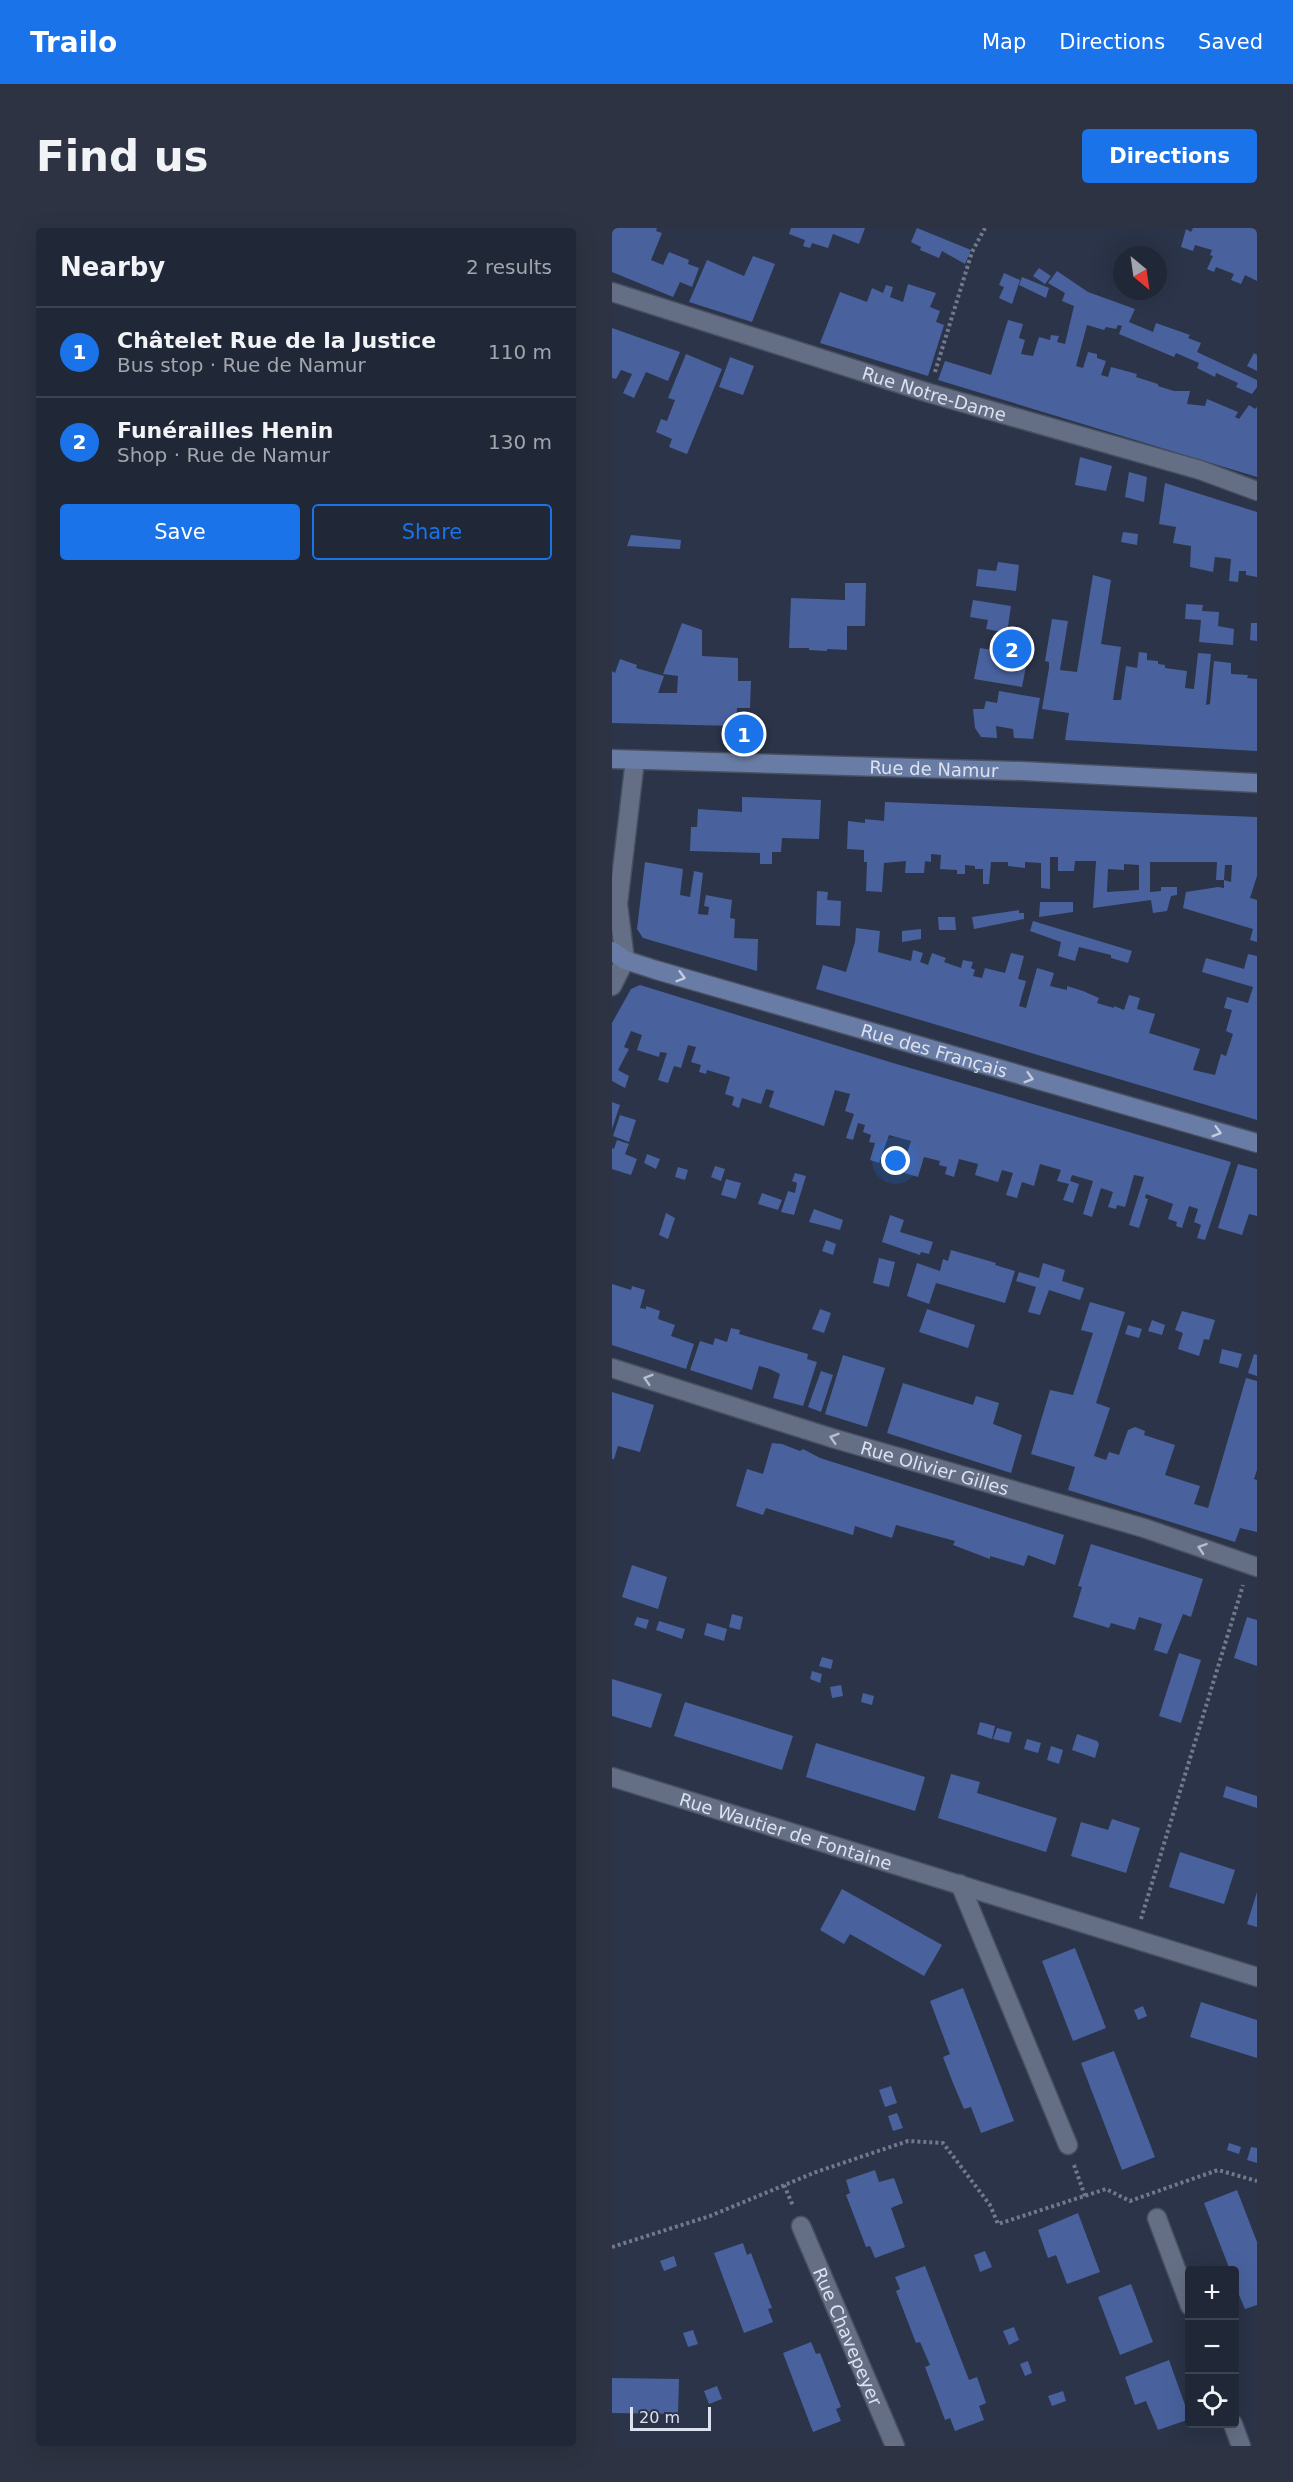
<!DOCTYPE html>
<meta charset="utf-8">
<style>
:root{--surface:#202736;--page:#2d3342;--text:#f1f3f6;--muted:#a2a5ad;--line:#3d4451;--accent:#1a73e8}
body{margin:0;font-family:"DejaVu Sans",sans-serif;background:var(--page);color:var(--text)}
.controls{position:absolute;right:18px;bottom:18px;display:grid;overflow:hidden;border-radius:6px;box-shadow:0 6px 24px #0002}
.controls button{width:54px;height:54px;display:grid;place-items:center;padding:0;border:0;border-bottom:2px solid var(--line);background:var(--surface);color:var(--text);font:30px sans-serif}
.compass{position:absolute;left:501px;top:18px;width:54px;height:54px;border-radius:50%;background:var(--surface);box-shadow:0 6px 24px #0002;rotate:151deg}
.scale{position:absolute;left:18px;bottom:15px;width:81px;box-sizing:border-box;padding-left:6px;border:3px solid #dbe1ee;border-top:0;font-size:16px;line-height:21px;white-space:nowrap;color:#dbe1ee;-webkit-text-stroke:4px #2b3448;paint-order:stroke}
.you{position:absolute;left:284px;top:933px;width:21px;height:21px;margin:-15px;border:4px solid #fff;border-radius:50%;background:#1a73e8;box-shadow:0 0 0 9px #1a73e833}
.badge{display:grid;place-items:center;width:39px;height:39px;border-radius:50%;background:var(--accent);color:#fff;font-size:20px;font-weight:700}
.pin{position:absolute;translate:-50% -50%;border:3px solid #fff;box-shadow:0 2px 6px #0006}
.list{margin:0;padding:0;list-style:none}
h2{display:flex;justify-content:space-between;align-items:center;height:78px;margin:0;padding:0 24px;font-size:26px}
h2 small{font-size:20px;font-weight:400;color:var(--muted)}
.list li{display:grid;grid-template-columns:39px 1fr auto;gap:18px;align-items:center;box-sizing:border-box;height:90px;padding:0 24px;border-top:2px solid var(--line)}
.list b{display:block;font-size:22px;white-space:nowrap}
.list p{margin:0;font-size:20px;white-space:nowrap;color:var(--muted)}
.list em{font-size:20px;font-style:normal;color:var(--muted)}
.actions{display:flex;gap:12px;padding:18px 24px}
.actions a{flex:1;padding:14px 0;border:2px solid var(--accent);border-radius:6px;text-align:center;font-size:21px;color:var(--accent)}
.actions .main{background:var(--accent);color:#fff}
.icon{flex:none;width:33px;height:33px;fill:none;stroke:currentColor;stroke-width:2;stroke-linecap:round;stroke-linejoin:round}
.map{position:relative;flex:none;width:645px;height:2218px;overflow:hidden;border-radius:6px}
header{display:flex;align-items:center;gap:36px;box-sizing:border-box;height:84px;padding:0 30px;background:var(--accent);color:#fff}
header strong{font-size:28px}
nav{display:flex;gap:33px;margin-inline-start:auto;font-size:21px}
.intro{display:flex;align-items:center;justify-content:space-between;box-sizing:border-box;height:144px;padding:0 36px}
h1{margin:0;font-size:42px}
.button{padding:15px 27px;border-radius:6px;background:var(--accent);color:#fff;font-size:21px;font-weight:700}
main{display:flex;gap:36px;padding:0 36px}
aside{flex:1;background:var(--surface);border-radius:6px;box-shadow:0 6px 24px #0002}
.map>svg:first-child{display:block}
.building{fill:#49629e;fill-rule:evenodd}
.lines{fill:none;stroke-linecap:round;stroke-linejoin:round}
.street-casing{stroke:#484f60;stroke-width:21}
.secondary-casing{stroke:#484f60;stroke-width:21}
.path{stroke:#71798a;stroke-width:4;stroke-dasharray:3 3;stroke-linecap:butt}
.street{stroke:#646f85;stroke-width:18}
.secondary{stroke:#687ca5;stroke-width:18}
.oneway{stroke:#c4cddf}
.oneway2{stroke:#b7bfce}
.labels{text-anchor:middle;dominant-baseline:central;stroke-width:4.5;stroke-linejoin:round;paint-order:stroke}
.street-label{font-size:18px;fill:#dbe1ee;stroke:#2b3448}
</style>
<header>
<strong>Trailo</strong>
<nav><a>Map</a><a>Directions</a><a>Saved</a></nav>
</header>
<div class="intro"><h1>Find us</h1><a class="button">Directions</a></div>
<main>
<aside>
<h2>Nearby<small>2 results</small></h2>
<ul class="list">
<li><span class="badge">1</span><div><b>Châtelet Rue de la Justice</b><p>Bus stop · Rue de Namur</p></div><em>110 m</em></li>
<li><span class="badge">2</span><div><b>Funérailles Henin</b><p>Shop · Rue de Namur</p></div><em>130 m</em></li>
</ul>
<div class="actions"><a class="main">Save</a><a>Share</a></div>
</aside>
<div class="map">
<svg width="645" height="2218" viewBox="0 0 645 2218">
<rect width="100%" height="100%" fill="#2b3448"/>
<!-- building -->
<g class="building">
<path d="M0,0h45l-1,3 6,2 -11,27 12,5 6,-13 20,8 -1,4 11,4 -7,19 -12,-5 -7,15 -61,-25z"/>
<path d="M179,0h74l-6,16 -26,-10 -5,14 -16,-5 -2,5 -7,-2 2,-6 -16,-6z"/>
<path d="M305,0l54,22 -6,14 -23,-13 -3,7 -19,-8 1,-3 -10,-5z"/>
<path d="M581,0h64v53l-12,-6 -4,9 -10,-4 3,-6 -18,-7 -2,5 -7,-3 6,-13 -3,-1 2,-5 -17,-5 -2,6 -12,-4 5,-18 5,3z"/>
<path d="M141,28l22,8 -23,58 -63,-20 18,-42 37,16z"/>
<path d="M427,40l12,8 -6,8 -12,-8z"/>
<path d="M445,43l31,21 47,17 -6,13 24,10 3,-9 34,12 -2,3 13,5 -4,9 60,28v7l-5,7 -16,-7 2,-4 -22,-10 -1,4 -18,-9 2,-5 -23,-10 -2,4 -55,-23 3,-8 -4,-1 -2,4 -10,-2 -2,3 -17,-5 -11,41 7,2 5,-16 9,2v4l9,3 -5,14 7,2 3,-10 26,7 -1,3 22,7v2l16,5h16l-3,13 18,2 2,-7 31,13 -3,5 4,2 10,-14 6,4 2,-2v70l-319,-97 7,-19 46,14 17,-55 15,4 -4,14 6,2 -4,14 12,2 6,-19 11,3 1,-5 8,1 -2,6 8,2 9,-38 -12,-5 3,-8 -17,-10z"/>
<path d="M392,45l16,7 -8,24 -13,-6 5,-11 -5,-2z"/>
<path d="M410,49l27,11 -3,10 -27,-13z"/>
<path d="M296,56l28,9 -6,14 10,4 -4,11 8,3 -16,51 -108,-33 20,-51 27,10 5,-14 11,5 3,-8 7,2 -3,10 13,5z"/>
<path d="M0,100l68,24 -12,29 -22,-9 -12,26 -11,-5 9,-19 -11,-4 -5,9 -4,-1z"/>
<path d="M642,125l3,2v16l-10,-5z"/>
<path d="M74,126l36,15 -35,85 -18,-7 3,-8 -16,-7 5,-13 6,2 8,-21 -7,-2z"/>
<path d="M118,129l24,9 -11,29 -24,-8z"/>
<path d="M468,229l32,9 -6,25 -31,-6z"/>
<path d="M517,244l18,5 -3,25 -19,-5z"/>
<path d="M553,255l92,29v65l-11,-2v-4h-7l-1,11 -9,-1 2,-22 -7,-1 -9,-1 -2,15 -23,-5 1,-21 -18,-3 3,-16 -17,-3z"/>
<path d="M511,304l15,2 -1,11 -16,-3z"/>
<path d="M19,307l50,5 -1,9 -53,-3z"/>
<path d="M386,334l21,3 -3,26 -40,-5 2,-17 18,2z"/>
<path d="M481,347l18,5 -10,64 20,3 -8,53h8l5,-34 11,2 2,-16 8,1v7l11,1v3l7,1v3l22,3 -2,17 9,1 4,-36 13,1 -5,51 4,-1 4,-43 17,2v11l17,1 -1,3 10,1v72l-192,-11 4,-27 -27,-4 7,-41v-6l-4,-1 7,-42 16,2 -8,49 17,2z"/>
<path d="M233,355h21l-1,43h-18v24l-20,-1v2l-18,-1v-2h-20l2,-50 54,2z"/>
<path d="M361,372l38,6 -4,27 -21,-4 2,-9 -18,-3z"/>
<path d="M574,376l17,1 -1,6 17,1 -1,14 16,3 -1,16 -34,-3 2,-22 -16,-1z"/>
<path d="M70,395l20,7v26l36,2v23h13l-1,27h-13l-1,18 -124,-3v-52l3,2 5,-14 17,6 -1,3 28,8 -6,17h19l1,-17 -15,-2z"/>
<path d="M639,395h6v18l-7,-1z"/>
<path d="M368,420l48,8 -6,31 -48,-8z"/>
<path d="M387,463l41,7 -7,41 -19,-1 -1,-9 -17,-3 1,12 -16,-1 -6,-9 -2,-19h11l2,-8 11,2z"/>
<path d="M130,569l79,3 -2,39 -37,-1 -1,14h-9v12h-12v-11l-70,-2 1,-24h6l1,-18 44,3z"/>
<path d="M273,574l372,15v59l-7,22 7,2v42l-7,-2 3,-11 -70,-21 3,-16 32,-5 6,1v-8l7,2 1,-17h-7l-1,15h-8l1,-18h-67v30l11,-1v-4h16v8l-6,1 -4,15 -14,2 -2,-13 -58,8 3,-47h-21l-1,10h-16v-14h-8v32l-9,-1v-25l-16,-1v6l-17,-2v-4h-17l-2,22h-6v-15h-8v-3l-10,-1v9h-8v-4l-17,-1 1,-14 -10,-1v8l-6,-1 -1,12h-19l1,-12 -22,2 -2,29 -16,-1 1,-29h-3v-12l-17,-1 1,-28 17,2v-4l19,2zM512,636l15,1v25l-32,2 1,-23 16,1z"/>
<path d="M33,634l38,7 -3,26 10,2 4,-26 9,2 -5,41 10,1 1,-8 -5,-1 2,-11 26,5 -2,18 5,1 -1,19 24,1 -1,32 -114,-33 -6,-9z"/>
<path d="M205,663l11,1 -1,8 14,1 -1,25 -24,-1z"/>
<path d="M428,674h33v10l-34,5z"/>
<path d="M407,682v3h5v6l-50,10 -2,-12z"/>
<path d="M326,689h17l1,13h-17z"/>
<path d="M421,693l99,30 -4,12 -17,-5v-3l-32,-8 -4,14 -17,-5 3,-14 -31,-11z"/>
<path d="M244,700l24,3 -2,21 33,9 2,-11 10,3 -3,9 8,3 4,-12 14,5 -2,4 17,6 2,-8 10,2 -2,6 4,2 -2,6 9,2 3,-10 20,5 6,-20 13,3 -6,23 8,2 -7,25 7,2 11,-40 17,5 -4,13 17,4v-4l16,5 16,7 -2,5 17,5v-2l10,4 5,-15 11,3 -3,11 18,5 -6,19 51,16 -7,21 22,5 6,-21 5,2 7,-22 -7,-3 6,-21 -8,-2 3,-11 21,6 5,-16 -51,-15 4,-14 38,11 4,-15 9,2v164l-441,-131 7,-24 23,7 9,-30z"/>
<path d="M309,701v10l-19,3v-11z"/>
<path d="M28,757l253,78 338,99 -26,78 -8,-2 4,-13 -7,-3 4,-13 -9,-3 -7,22 -6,-2 1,-4 -9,-3 5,-15 -27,-10 -1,4 3,1 -9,29 -10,-3 15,-48 -10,-2 -9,32 -8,-2 -1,4 -8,-2 5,-15 -12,-4 -9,29 -9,-3 10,-33 -21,-6 -2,6 9,3 -6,19 -10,-3 6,-16 -12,-3 4,-11 -21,-6 -6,22 -12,-4 -5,16 -11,-3 7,-22 -11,-3 -4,12 -23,-7 3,-11 -19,-5 -5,18 -9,-3 2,-7 -8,-2 1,-4 -16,-4 -6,20 -17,-5 10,-31 -22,-6 -10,28 -9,-3 5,-17 -6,-1 2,-7 -8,-3 2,-7 -7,-2 -5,17 -7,-2 8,-24 -9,-3 5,-17 -15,-4 -11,36 -55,-19 5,-16 -8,-2 -5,15 -19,-6 -3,10 -7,-3 2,-8 -9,-3 5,-17 -23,-7 -1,4 -7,-2 2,-7 -10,-3 5,-15 -8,-2 -7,23 -7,-2 -6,17 -10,-3 9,-27 -7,-1 -1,5 -22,-7 5,-15 -11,-4 -7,16 5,2 -11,21 11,6 -4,12 -13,-7v-58l19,-34z"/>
<path d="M0,874l8,3 -8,24z"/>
<path d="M8,887l16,5 -7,22 -16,-6z"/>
<path d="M5,912l12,4 -4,10 12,5 -6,16 -19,-6v-21l2,1z"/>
<path d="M35,926l13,5 -4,10 -12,-6z"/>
<path d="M626,936l19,5v47l-8,-2 -7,21 -24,-7z"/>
<path d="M103,938l10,3 -4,12 -10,-4z"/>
<path d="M66,939l10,3 -3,10 -10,-3z"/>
<path d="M183,945l11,3 -12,39 -13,-3 7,-21 7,2 2,-10 -5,-2z"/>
<path d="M114,951l15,4 -5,16 -15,-4z"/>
<path d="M150,965l20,7 -4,10 -20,-6z"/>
<path d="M202,981l29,11 -3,10 -31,-8z"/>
<path d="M54,985l9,5 -7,21 -9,-4z"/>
<path d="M278,987l14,5 -4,12 33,10 -4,12 -8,-2 -1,3 -38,-13z"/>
<path d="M214,1012l10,4 -3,11 -11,-4z"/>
<path d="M339,1022l45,13 -1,2 20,6 -10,32 -69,-20 -7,21 -22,-8 10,-33 23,8 3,-12 5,2z"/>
<path d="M267,1030l16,4 -6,25 -16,-4z"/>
<path d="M431,1035l22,7 -3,11 22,7 -4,12 -31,-10 -9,25 -12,-3 8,-25 -20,-6 3,-9 20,6z"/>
<path d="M0,1056l19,6 1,-4 13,4 -5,18 6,1v-3l14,5 -2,8 17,6 -4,11 23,8 -8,25 -74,-24z"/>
<path d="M478,1074l35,10 -29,91 14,5 -16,48 12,4 3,-8 10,3 9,-25 7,-3 10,4 -1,4 31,10 -10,30 35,11 -6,18 14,4 38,-130 11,3v89l-3,9 3,1v52l-17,-4 -5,14 -167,-52 7,-23 -44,-13 19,-64 23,5 20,-62 -12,-3z"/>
<path d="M208,1081l11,4 -7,20 -12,-4z"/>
<path d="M315,1081l48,16 -7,23 -49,-16z"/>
<path d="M570,1083l33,9 -6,20 -5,-1 -5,17 -21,-7 5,-16 -8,-3z"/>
<path d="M540,1092l13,5 -3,10 -14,-4z"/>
<path d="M516,1097l14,4 -3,9 -14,-4z"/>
<path d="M119,1100l9,2 -1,4 69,20 -1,5 10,3 -14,44 -30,-8 7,-24 -10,-5 -11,-3 -7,24 -62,-20 10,-29 13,4 2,-7 12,4z"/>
<path d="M610,1121l20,5 -4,14 -19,-5z"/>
<path d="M642,1126l3,1v21l-9,-3z"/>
<path d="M231,1127l42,13 -18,59 -42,-13z"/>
<path d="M209,1143l12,4 -12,37 -13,-5z"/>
<path d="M291,1155l70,22 3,-9 23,7 -6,21 29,11 -11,38 -124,-40z"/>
<path d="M0,1164l42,13 -14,47 -22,-6 -4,13h-2z"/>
<path d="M160,1215l10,1 18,7 3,-2 17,9 244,77 -9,30 -27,-10 -4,11 -34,-10v3l-37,-14 2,-4 -59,-16 -4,13 -37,-12 -2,9 -87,-27 -3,7 -27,-9 11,-37 16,5z"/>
<path d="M479,1316l112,35 -12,38 -8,-3 -16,40 -13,-4 8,-26 -23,-7 -4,13 -24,-7 -2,5 -36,-11 9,-30 -4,-1z"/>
<path d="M20,1337l35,12 -9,32 -36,-12z"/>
<path d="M120,1386l11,3 -3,13 -11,-3z"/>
<path d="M25,1389l12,3 -3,9 -12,-4z"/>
<path d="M635,1389l10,3v46l-23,-8z"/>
<path d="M47,1393l26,8 -3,10 -26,-9z"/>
<path d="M95,1395l20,6 -3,12 -20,-6z"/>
<path d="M567,1425l22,7 -20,63 -22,-7z"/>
<path d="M210,1429l11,3 -2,9 -12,-3z"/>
<path d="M200,1443l10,3 -2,9 -10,-4z"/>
<path d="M0,1451l50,15 -11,34 -39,-12z"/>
<path d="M229,1457l2,11 -11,2 -2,-11z"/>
<path d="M251,1465l11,3 -2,9 -11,-3z"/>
<path d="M73,1474l108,34 -11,34 -108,-34z"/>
<path d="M368,1494l15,4 -3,13 -15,-5z"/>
<path d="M385,1500l15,4 -3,11 -16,-4z"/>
<path d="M465,1506l20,7 2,3 -4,14 -23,-8z"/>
<path d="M415,1511l14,4 -3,10 -14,-4z"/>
<path d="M204,1515l109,34 -10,34 -109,-34z"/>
<path d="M439,1518l12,4 -4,14 -12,-4z"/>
<path d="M339,1546l29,8 -3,11 80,25 -11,34 -108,-34z"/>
<path d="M614,1558l31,10v12l-34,-11z"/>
<path d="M500,1591l28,9 -14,45 -55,-17 10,-34 27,8z"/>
<path d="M568,1624l55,18 -11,34 -55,-17z"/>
<path d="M230,1661l100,56 -18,31 -74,-42 -6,10 -24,-14z"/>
<path d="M645,1664v35l-10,-3z"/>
<path d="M463,1720l31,80 -33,13 -31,-80z"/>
<path d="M351,1760l51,133 -33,12 -10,-26 -7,2 -11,-26 -10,-26 7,-3 -20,-53z"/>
<path d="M589,1774l56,18v38l-67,-21z"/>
<path d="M531,1778l4,10 -9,4 -4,-10z"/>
<path d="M502,1823l41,106 -33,13 -41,-107z"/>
<path d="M279,1858l6,17 -12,4 -6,-17z"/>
<path d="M285,1885l6,15 -10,3 -5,-15z"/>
<path d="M617,1915l12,4 -2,7 -12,-4z"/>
<path d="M639,1919l6,1v15l-10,-3z"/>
<path d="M263,1942l4,12 15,-4 9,25 -12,5 14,39 -30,11 -5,-12 -4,1 -20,-52 4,-2 -4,-13z"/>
<path d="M625,1962l20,52v63l-12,4 -11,-26v-13h-4l-26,-67z"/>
<path d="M466,1985l22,59 -33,12 -11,-29 -8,3 -10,-28z"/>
<path d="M131,2015l4,12 4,-2 21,55 -4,1 5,13 -29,11 -30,-80z"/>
<path d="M373,2023l7,16 -12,5 -6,-17z"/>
<path d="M62,2028l3,10 -13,5 -4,-10z"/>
<path d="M313,2038l44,114 8,-3 9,26 -7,3 5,14 -29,11 -5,-13 -5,2 -20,-53 5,-2 -10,-23 -4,1 -20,-52 4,-2 -5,-12z"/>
<path d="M519,2056l22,58 -33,13 -22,-58z"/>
<path d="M402,2099l5,13 -10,5 -6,-14z"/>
<path d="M81,2102l5,14 -10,3 -5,-14z"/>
<path d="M199,2114l5,12 4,-1 21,54 -5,2 5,12 -28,11 -30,-79z"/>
<path d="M557,2132l21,59 -32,11 -12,-29 -11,4 -10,-28z"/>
<path d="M416,2133l4,12 -7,3 -5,-12z"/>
<path d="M0,2150l67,1 -1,35 -66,-1z"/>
<path d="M105,2158l5,13 -13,5 -5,-13z"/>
<path d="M451,2163l3,10 -14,5 -4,-10z"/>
</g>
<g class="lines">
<defs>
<g id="street">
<path id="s1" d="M0,64l317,101 271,77 57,21"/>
<path d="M0,758l13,-26 -7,-56 17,-144"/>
<path id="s2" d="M0,1140l220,70 312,90 113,39"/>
<path id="s3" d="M0,1549l645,200"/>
<path d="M348,1656l108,261"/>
<path d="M545,1990l33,88"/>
<path id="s4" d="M189,1998l94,220"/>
<path d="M621,2196l8,22"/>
</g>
<g id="secondary">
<path id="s5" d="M0,531l410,12 235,12"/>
<path id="s6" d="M0,723l13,9 31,10 601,173"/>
</g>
</defs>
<!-- street casing -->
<use href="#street" class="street-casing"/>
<!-- secondary casing -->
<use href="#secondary" class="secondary-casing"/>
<!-- path -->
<g class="path">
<path d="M323,144l37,-120 13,-24"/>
<path d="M529,1691l102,-334"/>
<path d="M462,1937l11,31"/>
<path d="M172,1957l9,21"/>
<path d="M0,2019l98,-31 106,-44 92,-31 35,2 47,62 8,19 108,-35 24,12 88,-31 39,11"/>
</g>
<!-- street -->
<use href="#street" class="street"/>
<!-- secondary -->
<use href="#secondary" class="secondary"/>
</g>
<!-- one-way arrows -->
<defs><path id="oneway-chevron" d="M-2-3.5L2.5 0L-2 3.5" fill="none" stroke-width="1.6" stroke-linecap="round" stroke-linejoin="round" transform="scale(1.5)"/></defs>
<g class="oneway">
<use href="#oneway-chevron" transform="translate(69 749) rotate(16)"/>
<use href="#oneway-chevron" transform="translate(417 850) rotate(16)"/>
<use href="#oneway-chevron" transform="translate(605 904) rotate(16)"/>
</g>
<g class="oneway2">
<use href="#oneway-chevron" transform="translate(36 1151) rotate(-163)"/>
<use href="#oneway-chevron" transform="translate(222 1210) rotate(-163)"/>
<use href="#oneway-chevron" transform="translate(590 1320) rotate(-161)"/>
</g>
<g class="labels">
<!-- street labels -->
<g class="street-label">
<text stroke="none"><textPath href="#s1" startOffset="338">Rue Notre-Dame</textPath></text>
<text stroke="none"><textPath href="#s5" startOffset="322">Rue de Namur</textPath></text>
<text stroke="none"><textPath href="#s6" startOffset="338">Rue des Français</textPath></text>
<text stroke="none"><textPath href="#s2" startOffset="338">Rue Olivier Gilles</textPath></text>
<text stroke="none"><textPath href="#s3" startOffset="182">Rue Wautier de Fontaine</textPath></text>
<text stroke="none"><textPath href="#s4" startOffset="120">Rue Chavepeyer</textPath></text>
</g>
</g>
</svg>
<div class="controls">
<button>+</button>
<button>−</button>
<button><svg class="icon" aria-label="locate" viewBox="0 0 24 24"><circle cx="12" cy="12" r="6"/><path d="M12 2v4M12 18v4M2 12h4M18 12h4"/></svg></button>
</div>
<svg class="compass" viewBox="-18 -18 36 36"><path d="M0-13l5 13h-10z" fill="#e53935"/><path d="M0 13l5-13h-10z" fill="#a2a5ad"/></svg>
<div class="scale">20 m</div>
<div class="you"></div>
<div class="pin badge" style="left:132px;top:506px">1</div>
<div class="pin badge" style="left:400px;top:421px">2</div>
</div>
</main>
